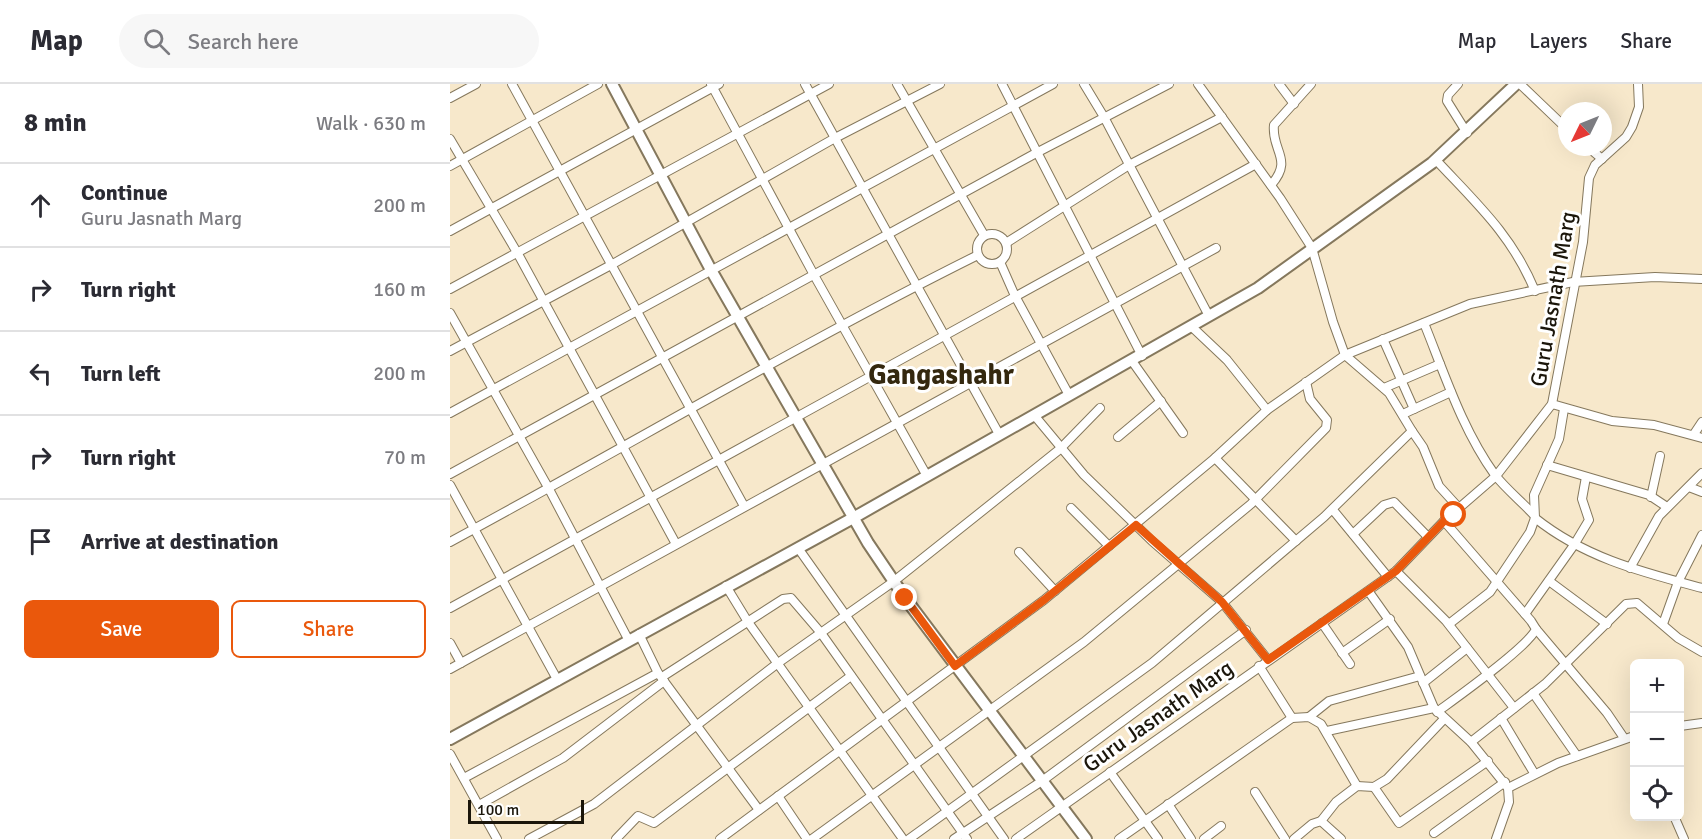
<!DOCTYPE html>
<meta charset="utf-8">
<style>
:root{--surface:#fff;--page:#f7f7f7;--text:#2b2b33;--muted:#7c7c81;--line:#e1e1e2;--accent:#ea580c}
body{margin:0;font-family:Signika,sans-serif;background:var(--page);color:var(--text)}
.controls{position:absolute;right:18px;bottom:18px;display:grid;overflow:hidden;border-radius:9px;box-shadow:0 6px 24px #0002}
.controls button{width:54px;height:54px;display:grid;place-items:center;padding:0;border:0;border-bottom:2px solid var(--line);background:var(--surface);color:var(--text);font:30px sans-serif}
.compass{position:absolute;left:1108px;top:18px;width:54px;height:54px;border-radius:50%;background:var(--surface);box-shadow:0 6px 24px #0002;rotate:227deg}
.scale{position:absolute;left:18px;bottom:15px;width:116px;box-sizing:border-box;padding-left:6px;border:3px solid #1b160b;border-top:0;font-size:16px;line-height:21px;white-space:nowrap;color:#1b160b;-webkit-text-stroke:4px #fff;paint-order:stroke}
.stop{position:absolute;width:18px;height:18px;margin:-14px;border:4px solid #ea580c;border-radius:50%;background:#fff}
.stop.end{background:#ea580c;border-color:#fff;box-shadow:0 2px 6px #0008}
.list{margin:0;padding:0;list-style:none}
h2{display:flex;justify-content:space-between;align-items:center;height:78px;margin:0;padding:0 24px;font-size:26px}
h2 small{font-size:20px;font-weight:400;color:var(--muted)}
.list li{display:grid;grid-template-columns:39px 1fr auto;gap:18px;align-items:center;box-sizing:border-box;height:84px;padding:0 24px;border-top:2px solid var(--line)}
.list b{display:block;font-size:22px;white-space:nowrap}
.list p{margin:0;font-size:20px;white-space:nowrap;color:var(--muted)}
.list em{font-size:20px;font-style:normal;color:var(--muted)}
.actions{display:flex;gap:12px;padding:18px 24px}
.actions a{flex:1;padding:14px 0;border:2px solid var(--accent);border-radius:9px;text-align:center;font-size:21px;color:var(--accent)}
.actions .main{background:var(--accent);color:#fff}
.icon{flex:none;width:33px;height:33px;fill:none;stroke:currentColor;stroke-width:2;stroke-linecap:round;stroke-linejoin:round}
.map{position:relative;flex:none;width:1252px;height:755px;overflow:hidden}
header{display:flex;align-items:center;gap:36px;box-sizing:border-box;height:84px;padding:0 30px;background:var(--surface);border-bottom:2px solid var(--line)}
header strong{font-size:28px}
nav{display:flex;gap:33px;margin-inline-start:auto;font-size:21px}
.search{width:420px;height:54px;background:var(--page);display:flex;align-items:center;gap:15px;box-sizing:border-box;padding:0 21px;border-radius:33px;color:var(--muted);font-size:22px}
main{display:flex}
aside{flex:1;background:var(--surface)}
.map>svg:first-child{display:block}
.lines{fill:none;stroke-linecap:round;stroke-linejoin:round}
.street-casing{stroke:#85785d;stroke-width:10}
.secondary-casing{stroke:#85785d;stroke-width:14}
.street{stroke:#fff;stroke-width:8}
.secondary{stroke:#fff;stroke-width:10}
.route{stroke:#ea580c;stroke-width:8}
.labels{text-anchor:middle;dominant-baseline:central;stroke-width:6;stroke-linejoin:round;paint-order:stroke}
.street-label{font-size:22px;fill:#1b160b;stroke:#fff}
.district-label{font-size:28px;font-weight:bold;fill:#34280f;stroke:#fff}
</style>
<header>
<strong>Map</strong>
<div class="search"><svg class="icon" aria-label="search" viewBox="0 0 24 24"><circle cx="10" cy="10" r="6"/><path d="M15 15l6 6"/></svg>Search here</div>
<nav><a>Map</a><a>Layers</a><a>Share</a></nav>
</header>
<main>
<aside>
<h2>8 min<small>Walk · 630 m</small></h2>
<ul class="list">
<li><svg class="icon" aria-label="ahead" viewBox="0 0 24 24"><path d="M12 20V5M6 11l6-6 6 6"/></svg><div><b>Continue</b><p>Guru Jasnath Marg</p></div><em>200 m</em></li>
<li><svg class="icon" aria-label="right" viewBox="0 0 24 24"><path d="M7 20v-9h11M14 6l5 5-5 5"/></svg><div><b>Turn right</b></div><em>160 m</em></li>
<li><svg class="icon" aria-label="left" viewBox="0 0 24 24"><path d="M17 20v-9H6M10 6l-5 5 5 5"/></svg><div><b>Turn left</b></div><em>200 m</em></li>
<li><svg class="icon" aria-label="right" viewBox="0 0 24 24"><path d="M7 20v-9h11M14 6l5 5-5 5"/></svg><div><b>Turn right</b></div><em>70 m</em></li>
<li><svg class="icon" aria-label="arrive" viewBox="0 0 24 24"><path d="M6 21V4h12l-3 4 3 4H6"/></svg><div><b>Arrive at destination</b></div></li>
</ul>
<div class="actions"><a class="main">Save</a><a>Share</a></div>
</aside>
<div class="map">
<svg width="1252" height="755" viewBox="0 0 1252 755">
<rect width="100%" height="100%" fill="#f7e8cb"/>
<g class="lines">
<defs>
<g id="street">
<path d="M62,0l232,422"/>
<path d="M261,0l103,191 113,201"/>
<path d="M355,0l194,350"/>
<path d="M447,0l87,151"/>
<path d="M552,0l140,272"/>
<path d="M634,0l20,33 105,199"/>
<path d="M829,0l15,20"/>
<path d="M1008,0l-10,11 -1,6 20,32"/>
<path d="M1070,0l47,45"/>
<path d="M0,14l26,-14"/>
<path d="M0,55l68,115 158,290"/>
<path d="M1138,63l14,12"/>
<path d="M986,76c40,43 76,75 99,131"/>
<path d="M0,82l148,-82"/>
<path d="M821,101c23,-26 0,-34 3,-60l37,-41"/>
<path d="M0,147l269,-147"/>
<circle cx="542" cy="165" r="15"/>
<path d="M556,159l123,-78 93,-48"/>
<path d="M550,178l15,34 54,99"/>
<path d="M0,205l379,-205"/>
<path d="M0,229l99,176 79,150"/>
<path d="M974,239c21,52 38,106 71,152 11,14 26,26 39,40"/>
<path d="M741,242l36,34 40,50"/>
<path d="M933,255l31,70"/>
<path d="M0,267l161,-86 224,-127 105,-54"/>
<path d="M682,277l51,72"/>
<path d="M934,304l56,-24"/>
<path d="M1102,320l60,17 42,4 48,13"/>
<path d="M0,329l603,-329"/>
<path d="M953,330l48,-22"/>
<path d="M584,331l50,60 68,66 70,61 46,58"/>
<path d="M962,347l11,16 16,39 20,22"/>
<path d="M1244,350l8,-12"/>
<path d="M668,353l43,-36"/>
<path d="M765,374l81,83"/>
<path d="M1097,381l102,30 18,12"/>
<path d="M0,390l588,-322 131,-68"/>
<path d="M0,401l108,196"/>
<path d="M1239,403l13,5"/>
<path d="M1201,413l9,-41"/>
<path d="M621,424l38,38"/>
<path d="M883,426l55,67"/>
<path d="M1085,434c50,40 107,54 167,70"/>
<path d="M903,450l31,-29 10,-3 34,35"/>
<path d="M0,458c176,-95 349,-198 528,-287"/>
<path d="M348,464l206,291"/>
<path d="M569,468l36,39"/>
<path d="M1180,484l29,-52 43,-43"/>
<path d="M946,487l50,50 68,87"/>
<path d="M1099,497l58,43"/>
<path d="M276,502l22,36 155,217"/>
<path d="M919,508l39,55 26,61 37,34 37,46 1,14 -13,37"/>
<path d="M0,524l806,-444"/>
<path d="M1075,530l49,-69 15,-25 -7,-21 4,-22"/>
<path d="M872,539l28,41"/>
<path d="M999,540l41,-32 40,-60 5,-14 -1,-23 25,-56 5,-30"/>
<path d="M1213,540l15,-42 24,-47"/>
<path d="M1086,545l71,84 17,25"/>
<path d="M189,550l19,39 101,137"/>
<path d="M0,559l11,20"/>
<path d="M892,569l48,-34"/>
<path d="M809,582l33,52"/>
<path d="M0,585l766,-421"/>
<path d="M212,593l121,-78 8,-1 30,35 146,206"/>
<path d="M973,599l44,-35"/>
<path d="M1083,609l44,63"/>
<path d="M987,628c19,-14 91,-65 99,-83l-5,-8 -87,-100"/>
<path d="M859,633l20,-16 91,-25"/>
<path d="M1051,634l33,55"/>
<path d="M1230,642l22,-3"/>
<path d="M877,647l107,-23"/>
<path d="M1021,658l74,-58 81,-80 11,-1 41,35 24,14"/>
<path d="M0,670l47,85"/>
<path d="M660,688l48,67"/>
<path d="M14,694l194,-105"/>
<path d="M924,703l25,36 89,-62"/>
<path d="M1058,704l50,-25 76,-27"/>
<path d="M805,708l30,47"/>
<path d="M328,712l29,43"/>
<path d="M718,720l23,35"/>
<path d="M29,721l84,-47 101,-77"/>
<path d="M1224,732l10,23"/>
<path d="M871,737l15,-19 21,-16 17,1 13,-8 57,-60"/>
<path d="M984,749l71,-51"/>
<path d="M79,755l65,-35 184,-141 115,-81 167,-133 40,-41"/>
<path d="M166,755l22,-23 16,7 197,-147"/>
<path d="M270,755l324,-239 171,-142 52,-48 78,-55 125,-51 103,-22 82,-5 47,2"/>
<path d="M362,755l272,-197 167,-138 75,-76 1,-8 -17,-21 -4,-17"/>
<path d="M459,755l243,-176 172,-146 88,-86 -23,-38 -44,-38 -12,-33 -21,-74 -32,-50 -82,-114"/>
<path d="M504,755l88,-58 204,-151"/>
<path d="M566,755l380,-268 48,-50 52,-45 56,-72 31,-162 6,-64 6,-13 31,-28 6,-10 7,-20 -1,-23"/>
<path d="M669,755l173,-121 17,-1 12,7 36,62"/>
<path d="M754,755l17,-13"/>
<path d="M844,755l18,-15 9,-3 20,18"/>
</g>
<g id="secondary">
<path d="M162,0l99,186 157,273 37,55 181,241"/>
<path d="M0,655l403,-221 405,-230 174,-125 84,-79"/>
</g>
</defs>
<!-- street casing -->
<use href="#street" class="street-casing"/>
<!-- secondary casing -->
<use href="#secondary" class="secondary-casing"/>
<!-- street -->
<use href="#street" class="street"/>
<!-- secondary -->
<use href="#secondary" class="secondary"/>
</g>
<g class="lines">
<!-- route -->
<path class="route" d="M455,514l50,68 89,-66 92,-75 86,77 46,58 128,-89 48,-50 10,-6"/>
</g>
<g class="labels">
<!-- street labels -->
<g class="street-label">
<text transform="translate(1103 215) rotate(-80)">Guru Jasnath Marg</text>
<text transform="translate(708 632) rotate(-35)">Guru Jasnath Marg</text>
</g>
<!-- district labels -->
<g class="district-label">
<text x="491" y="291">Gangashahr</text>
</g>
</g>
</svg>
<div class="controls">
<button>+</button>
<button>−</button>
<button><svg class="icon" aria-label="locate" viewBox="0 0 24 24"><circle cx="12" cy="12" r="6"/><path d="M12 2v4M12 18v4M2 12h4M18 12h4"/></svg></button>
</div>
<svg class="compass" viewBox="-18 -18 36 36"><path d="M0-13l5 13h-10z" fill="#e53935"/><path d="M0 13l5-13h-10z" fill="#7c7c81"/></svg>
<div class="scale">100 m</div>
<div class="stop" style="left:1004px;top:431px"></div>
<div class="stop end" style="left:455px;top:514px"></div>
</div>
</main>
